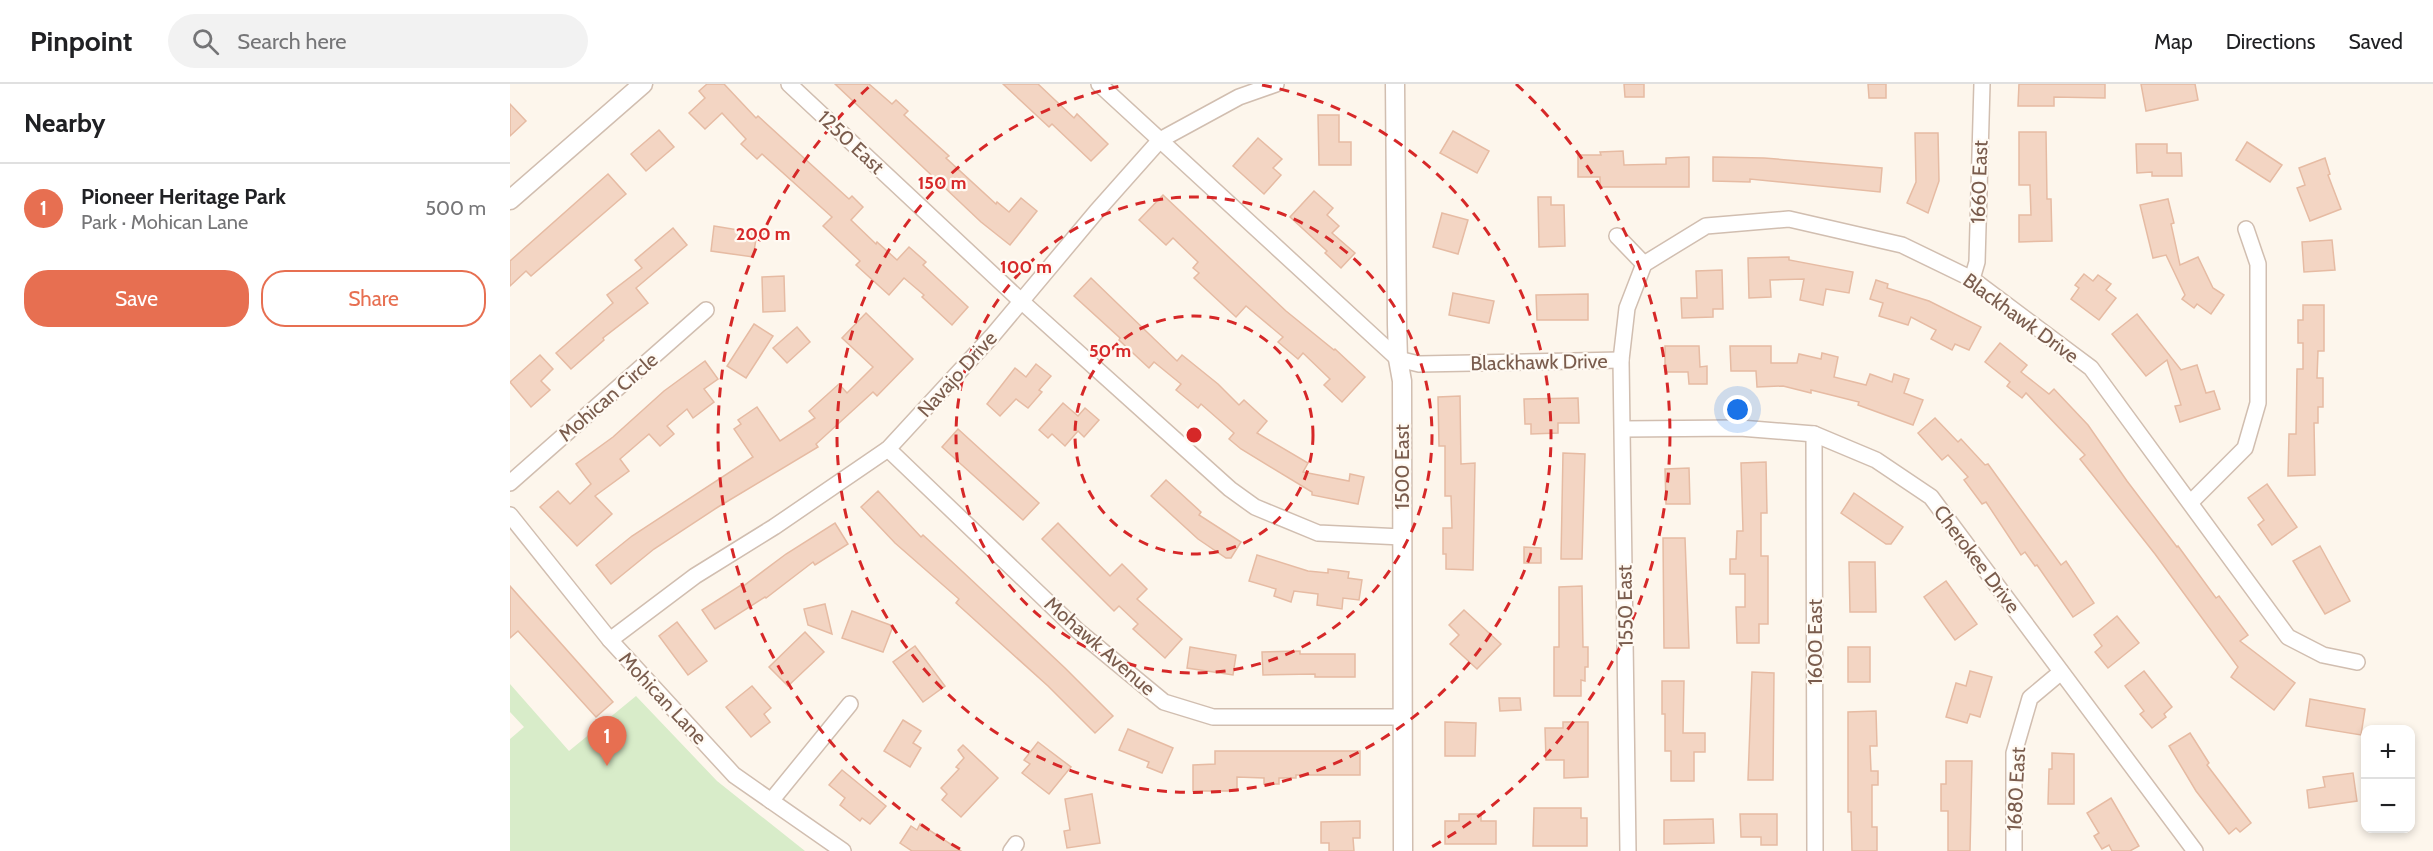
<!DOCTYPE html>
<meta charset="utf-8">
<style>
:root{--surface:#fff;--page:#f2f2f2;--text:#202124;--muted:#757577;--line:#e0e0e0;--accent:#e76f51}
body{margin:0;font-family:Cabin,sans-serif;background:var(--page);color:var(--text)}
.controls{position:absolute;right:18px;bottom:18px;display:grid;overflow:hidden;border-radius:12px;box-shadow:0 3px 9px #0003}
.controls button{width:54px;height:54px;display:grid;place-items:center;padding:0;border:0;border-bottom:2px solid var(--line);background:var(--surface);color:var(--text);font:30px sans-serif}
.you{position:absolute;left:1228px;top:326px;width:21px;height:21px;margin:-15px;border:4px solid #fff;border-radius:50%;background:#1a73e8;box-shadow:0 0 0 9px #1a73e833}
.badge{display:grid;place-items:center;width:39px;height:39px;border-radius:50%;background:var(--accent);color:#fff;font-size:20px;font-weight:700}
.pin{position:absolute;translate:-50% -50px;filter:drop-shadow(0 2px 3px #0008)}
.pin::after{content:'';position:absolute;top:32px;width:21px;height:18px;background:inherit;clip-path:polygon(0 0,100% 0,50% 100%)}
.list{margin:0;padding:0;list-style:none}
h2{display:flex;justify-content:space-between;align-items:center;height:78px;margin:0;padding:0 24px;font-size:26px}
h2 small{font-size:20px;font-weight:400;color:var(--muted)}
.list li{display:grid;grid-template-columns:39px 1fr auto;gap:18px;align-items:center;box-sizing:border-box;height:90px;padding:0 24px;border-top:2px solid var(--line)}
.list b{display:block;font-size:22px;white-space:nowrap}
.list p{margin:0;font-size:20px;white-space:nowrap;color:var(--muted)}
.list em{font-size:20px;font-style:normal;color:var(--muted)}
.actions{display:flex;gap:12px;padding:18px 24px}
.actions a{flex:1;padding:14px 0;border:2px solid var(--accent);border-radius:24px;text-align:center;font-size:21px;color:var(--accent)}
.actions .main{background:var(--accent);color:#fff}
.icon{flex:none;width:33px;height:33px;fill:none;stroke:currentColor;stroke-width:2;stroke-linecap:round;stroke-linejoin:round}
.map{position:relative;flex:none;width:1923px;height:767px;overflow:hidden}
header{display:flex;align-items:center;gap:36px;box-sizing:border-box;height:84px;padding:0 30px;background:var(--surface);border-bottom:2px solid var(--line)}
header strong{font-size:28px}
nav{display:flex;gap:33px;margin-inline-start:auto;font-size:21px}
.search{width:420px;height:54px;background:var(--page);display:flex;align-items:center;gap:15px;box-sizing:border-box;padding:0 21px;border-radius:33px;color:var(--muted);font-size:22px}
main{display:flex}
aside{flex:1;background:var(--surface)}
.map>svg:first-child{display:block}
.green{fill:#d8ecc9}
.building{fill:#f3d5c3;stroke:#e6bba3;stroke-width:1.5}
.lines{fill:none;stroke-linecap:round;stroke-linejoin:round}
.minor-casing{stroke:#d1beb0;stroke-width:18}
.tertiary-casing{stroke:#d1beb0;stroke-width:21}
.minor{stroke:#fff;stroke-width:15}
.tertiary{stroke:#fff;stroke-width:18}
.ring{fill:none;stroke:#d62828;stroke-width:3;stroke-dasharray:10 8}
.labels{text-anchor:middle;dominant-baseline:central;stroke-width:4.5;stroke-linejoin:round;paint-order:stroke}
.street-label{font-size:20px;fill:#7a5c4d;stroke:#fffaf3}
.centre{fill:#d62828;stroke:#fffaf3;stroke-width:3}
.ring-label{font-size:18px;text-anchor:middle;font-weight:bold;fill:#d62828;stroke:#fffaf3;stroke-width:4.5;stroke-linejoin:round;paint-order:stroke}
</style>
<header>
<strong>Pinpoint</strong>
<div class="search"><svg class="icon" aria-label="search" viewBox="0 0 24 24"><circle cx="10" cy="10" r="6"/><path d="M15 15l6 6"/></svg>Search here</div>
<nav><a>Map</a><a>Directions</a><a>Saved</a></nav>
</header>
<main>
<aside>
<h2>Nearby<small></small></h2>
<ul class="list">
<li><span class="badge">1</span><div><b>Pioneer Heritage Park</b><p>Park · Mohican Lane</p></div><em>500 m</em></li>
</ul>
<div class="actions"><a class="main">Save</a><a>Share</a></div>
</aside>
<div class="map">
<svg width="1923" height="767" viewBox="0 0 1923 767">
<rect width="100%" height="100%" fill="#fdf6ec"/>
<!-- green -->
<path class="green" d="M0,600l59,67 67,-55 81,85 88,70h-295v-112l14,-12 -14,-15z"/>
<!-- building -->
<g class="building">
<path d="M197,0h17l32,34 2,-2 91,83 3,-3 11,11 -12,13 25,24 1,-2 20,18 12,-13 17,15 -3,3 45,42 -16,18 -30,-28 2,-2 -20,-17 -15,17 -33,-30 4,-4 -37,-35 9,-9 -70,-63 -5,5 -16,-15 5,-5 -24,-26 -17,16 -16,-16 16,-15 -6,-7z"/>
<path d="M325,0h34l23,20 4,-4 12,11 -4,4 45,41 -3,2 50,46 1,-2 12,10 12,-14 16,13 -27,34 -29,-23z"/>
<path d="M493,0h35l36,34 3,-4 31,30 -17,17 -39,-37 -3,3z"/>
<path d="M1114,0h20v13h-19z"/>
<path d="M1358,0h18v14h-17z"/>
<path d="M1509,0h86v14l-51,-1v9h-36z"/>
<path d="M1631,0h54l3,16 -52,11z"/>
<path d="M0,20l16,17 -16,15z"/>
<path d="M808,31h21v27h12v23h-32z"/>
<path d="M149,46l15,17 -28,24 -15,-17z"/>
<path d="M943,47l36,20 -12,22 -37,-20z"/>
<path d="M1509,48h27l1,67h4l1,42 -33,1v-27h12l-1,-30h-11z"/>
<path d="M1405,49h23l1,48 -11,32 -21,-10 9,-21z"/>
<path d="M748,54l24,21 -9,9 8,7 -17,19 -31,-28z"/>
<path d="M1737,58l35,23 -12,17 -34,-22z"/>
<path d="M1626,60h31v9h14l1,23h-30v-4l-15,1z"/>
<path d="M1113,67l1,14 42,-1v-6l23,-1v30h-89v-10h-22v-22h23l-1,-3z"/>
<path d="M1203,73l51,1 118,10 -2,24 -130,-13v3l-37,-1z"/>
<path d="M1815,74l5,16 -2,1 13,34 -31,12 -13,-33 8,-3 -6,-17z"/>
<path d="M98,90l18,20 -95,82 -5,-5 -16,15v-25z"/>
<path d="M804,107l19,17 -6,7 12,11 -7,7 23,20 -14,15 -16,-15 2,-2 -37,-34z"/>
<path d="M653,111l123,116 48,39 1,-1 30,28 -23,25 -18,-17 6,-6 -27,-26 -5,6 -20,-17 5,-5 -37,-31 -10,11 -42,-39 5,-5 -6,-5 5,-6 -25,-24 -7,7 -27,-25z"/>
<path d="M1028,113h13v8h13l1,41 -26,1z"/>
<path d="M1658,115l6,24 -3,1 9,41 18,-8 15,31 11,7 -13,19 -14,-10 -3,4 -12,-9 3,-4 -19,-40 -13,3 -13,-53z"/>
<path d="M932,129l26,7 -10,34 -25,-7z"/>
<path d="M204,142l43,7 -4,24 -42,-6z"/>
<path d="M163,144l14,17 -51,43 12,15 -45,35 1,2 -33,29 -15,-16 57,-50 -6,-8 35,-27 -7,-8z"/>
<path d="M1822,156l3,30 -31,2 -2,-30z"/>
<path d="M1279,173v3l64,12 -4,21 -23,-4 -3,16 -23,-5 4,-21 -34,1 1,17 -22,1 -1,-40z"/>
<path d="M1212,186l1,39h-10v8l-31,1 -1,-20h16l-1,-27z"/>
<path d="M1574,190l9,7 5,-6 13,9 -5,6 10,8 -17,22 -28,-21 8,-11 -4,-3z"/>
<path d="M274,192l1,35 -22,1 -1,-35z"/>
<path d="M581,194l86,83 5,-6 36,29 21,21 5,-5 23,21 -10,12 51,30 -5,9 46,9 1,-7 14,3 -6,27 -46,-9v-3l-71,-43 -12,-10 5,-6 -33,-29 -3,4 -22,-18 5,-6 -27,-22 -5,6 -30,-28 1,-2 -46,-42z"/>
<path d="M1366,196l12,4 -1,4 42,13 52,26 -12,23 -14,-6 -3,6 -21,-11 5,-9 -25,-13 -3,8 -29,-9 4,-13 -13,-4z"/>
<path d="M943,209l41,8 -5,22 -40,-8z"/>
<path d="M1078,210v26h-51l-1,-25z"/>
<path d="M1793,221h21v46h-6l-1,27h6v29h-5v16h-4l1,52 -27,1 1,-42h7l1,-65h6v-26h-5v-23h5z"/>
<path d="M356,229l47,46 -36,37 -4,-4 -57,52 2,3 -100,60 -64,42 -43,35 -15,-19 36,-29 121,-79 -19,-28 7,-5 -3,-4 19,-13 23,34 35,-23 -6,-7 30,-27 8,9 26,-26 -31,-29z"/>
<path d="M1627,230l44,56 16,-5 9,28 8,-2 6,18 -40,13 -5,-16 6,-1 -14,-45 -21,16 -34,-42z"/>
<path d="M244,240l19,12 -27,42 -19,-12z"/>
<path d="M287,243l13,15 -23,21 -14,-15z"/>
<path d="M1490,259l27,22 -6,7 28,22 5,-5 34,36 39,56 50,66 1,-1 38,52 3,-2 29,39 -8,6 55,42 -21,27 -43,-33 7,-10 -83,-113 -63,-80 -12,-15 5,-4 -59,-62 -4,5 -15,-12 3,-4 -25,-20z"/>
<path d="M1155,262h34l1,21 7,-1v18h-18l-1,-12h-23z"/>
<path d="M1220,262h41v17h26l2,-9 22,5 1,-6 16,4 -4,20 32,8 4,-11 22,8 2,-8 15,5 -5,14 19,7 -10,25 -55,-20 1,-3 -48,-12v3l-28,-7 -26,1 -1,-16h-25z"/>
<path d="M30,271l13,14 -12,12 9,9 -19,17 -21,-25z"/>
<path d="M195,277l13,18 -14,10 10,13 -21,16 -6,-9 -20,17 7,8 -14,12 -11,-12 -29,25 9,12 -34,25 17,18 -35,32 -37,-39 18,-16 12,13 21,-20 -15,-20 37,-27 51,-46z"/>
<path d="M526,280l15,12 -12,14 3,2 -14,16 -12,-9 -16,17 -13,-12 28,-36 11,9z"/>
<path d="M950,312l1,68 14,-1 -2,107 -27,-1v-15h-3v-26h9l-1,-32h-6v-50h-6l-1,-49z"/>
<path d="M1068,314l1,25h-21v10l-27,1v-10h-6l-1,-25z"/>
<path d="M553,319l15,13 7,-8 14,12 -15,17 -6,-6 -13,15 -13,-12 -4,4 -9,-8z"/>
<path d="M1425,334l23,24 3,-3 24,26 3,-1 73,101 5,-4 28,42 -21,14 -36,-52 -2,1 -10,-14 -4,3 -35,-53 -4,2 -18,-24 4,-3 -20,-22 -6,5 -24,-27z"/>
<path d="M448,345l81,74 -16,17 -81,-73z"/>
<path d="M1053,369l22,1 -3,105h-21z"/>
<path d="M1256,378l1,51h-6v43h7v68h-9v19h-22l-1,-36h9v-33h-15v-15h6l1,-28h6l-2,-68z"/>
<path d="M1179,384l1,36h-24l-1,-35z"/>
<path d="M656,396l35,32 -2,3 42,27 -10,16h-5l-28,-19 -47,-43z"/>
<path d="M1757,400l30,43 -25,18 -14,-20 6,-5 -16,-22z"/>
<path d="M368,407l43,46 2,-2 40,37 102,96 48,48 -18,17 -47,-47 -92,-83 3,-4 -64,-56 -34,-36z"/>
<path d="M1344,409l49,34 -12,17h-5l-45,-31z"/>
<path d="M325,439l13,21 -33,21 -2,-3 -47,36 -1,-1 -50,32 -13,-19 39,-25 1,2 44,-33z"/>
<path d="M548,439l52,53 12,-12 25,25 -10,10 45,40 -17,19 -32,-29 5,-5 -19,-18 -5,5 -72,-72z"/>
<path d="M1153,454h22l4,110h-25z"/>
<path d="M1810,462l30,55 -25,13 -32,-53z"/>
<path d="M1014,463l17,1v15h-17z"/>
<path d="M747,471l51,16 20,2v-4l21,3 -1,6 14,2 -3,20 -16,-2 -1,11 -25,-4 1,-11 -24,-3 -3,11 -17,-6 2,-7 -27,-8z"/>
<path d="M1339,478h26l1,50h-26z"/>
<path d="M1436,497l31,43 -22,16 -31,-43z"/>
<path d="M0,502l103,116 -17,15 -78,-86 -8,7z"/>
<path d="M1072,502l1,61h5v20h-3v14l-4,-1v16h-27v-49h5v-60z"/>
<path d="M315,520l7,30 -24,-9 -4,-16z"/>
<path d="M954,526l37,34 -24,25 -27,-25 9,-9 -10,-10z"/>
<path d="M342,527l41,15 -10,26 -41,-14z"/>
<path d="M1607,532l22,27 -31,25 -13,-16 7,-6 -8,-11z"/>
<path d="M167,538l30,39 -19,14 -29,-39z"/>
<path d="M295,548l19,20 -36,34 -19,-19z"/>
<path d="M405,562l30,40 -22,16 -30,-40z"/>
<path d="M680,563l46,8 -3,20 -46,-7z"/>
<rect x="1338" y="563" width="22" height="35"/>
<path d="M790,567v3h55v23h-40v-3l-52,1 -1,-23z"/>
<path d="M1460,587l22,6 -12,40 -10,-3 -3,9 -21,-6 10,-34 10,3z"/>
<path d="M1634,587l28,36 -8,7 2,3 -14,11 -12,-14 4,-3 -19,-25z"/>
<path d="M1242,588l22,1 -1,107h-25z"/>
<path d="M1152,597h22l-1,52h22v19h-11v29h-23v-30h-6v-37h-3z"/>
<path d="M242,602l19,22 -7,6 6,8 -19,15 -25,-30z"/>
<path d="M989,614h21l1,12 -21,1z"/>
<path d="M1800,615l55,10 -4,26 -55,-9z"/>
<path d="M1366,627l1,35h-7l1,25h7v14h-6v42h5v24h-25l-1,-39h-3v-100z"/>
<path d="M393,636l18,11 -8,12 8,5 -11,19 -26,-16z"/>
<path d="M935,638l31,1 -1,33h-30z"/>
<path d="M1053,638h25v55l-24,1v-18h-18l-1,-32h18z"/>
<path d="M618,645l45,19 -11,25 -15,-6 2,-5 -30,-12z"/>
<path d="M1680,649l19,30 -2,2 44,58 -11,9 -4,-4 -7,6 -33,-43 -27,-45z"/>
<path d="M528,658l33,25 -22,27 -27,-21 8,-9 -6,-4z"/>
<path d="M453,661l35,33 -37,39 -19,-17 5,-6 -6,-6 18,-19 -3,-2 8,-9 -6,-8z"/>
<path d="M705,667h145v24h-64v3h-17v6h-15v-6l-27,-1v14h-44v-26l22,-1z"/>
<path d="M1542,669l22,1v50h-26l1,-35h3z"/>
<path d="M1436,677h26l-2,90h-22v-40h-7v-27h5z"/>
<path d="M332,686l44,36 -16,18 -8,-6 -2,3 -20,-16 5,-7 -16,-13z"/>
<path d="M1843,689l4,28 -48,7 -2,-18 18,-3 -2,-10z"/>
<path d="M582,710l8,49 -33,5 -3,-17 6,-1 -5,-31z"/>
<path d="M1601,714l28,48 -9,5h-18l-3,-6 -7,4 -8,-13 5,-3 -12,-20z"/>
<path d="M1024,724h47v10h6v28h-54z"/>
<path d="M949,730h22v7h15v23h-51v-23h14z"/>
<path d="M1230,730h37v31h-16v-8h-20z"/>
<path d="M1203,735l1,24 -50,1v-24z"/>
<path d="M850,737v17h-7l1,13h-25v-8h-8v-21z"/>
<path d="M410,740l41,27h-49l-12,-8 11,-17 6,4z"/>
</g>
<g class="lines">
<defs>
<g id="minor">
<path d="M279,0l232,217 209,188 25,18 63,26 84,4"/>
<path d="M589,0l299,275 21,5 202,-4"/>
<path d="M1107,152l27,28"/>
<path d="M1462,195l5,-17 5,-178"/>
<path d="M1113,345l117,-1 74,6 62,26 55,37 264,354"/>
<path d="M1304,350l1,417"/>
<path d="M378,365l190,182 86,71 49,15h189"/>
<path d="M0,399l196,-173"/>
<path d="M1681,418l54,-54 13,-45v-139l-12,-35"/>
<path d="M0,431l100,125 124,135 109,76"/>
<path d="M100,556l85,-64 79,-49 114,-78 105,-114 103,-123 64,-72 79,-43 37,-13"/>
<path d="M261,717l79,-97"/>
<path d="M501,767l5,-7"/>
<path d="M1118,767l-7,-491 6,-52 17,-44 62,-38 83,-7 113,26 70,34 119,89 197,269 35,18 34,7"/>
<path d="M1504,767v-98l16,-55 31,-26"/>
</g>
<g id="tertiary">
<path d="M885,0l2,241 1,34 4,22 1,470"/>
<path d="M0,116l133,-116"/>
</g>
</defs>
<!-- minor casing -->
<use href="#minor" class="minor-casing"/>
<!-- tertiary casing -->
<use href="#tertiary" class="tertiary-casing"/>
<!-- minor -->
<use href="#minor" class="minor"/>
<!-- tertiary -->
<use href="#tertiary" class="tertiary"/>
</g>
<!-- distance rings -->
<g class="ring">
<circle cx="684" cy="351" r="119"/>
<circle cx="684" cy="351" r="238"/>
<path d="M752 1A357 357 0 1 1 616 1"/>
<path d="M450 765A476 476 0 0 1 362 0M1006 0A476 476 0 0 1 918 765"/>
</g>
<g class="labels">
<!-- street labels -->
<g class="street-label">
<text transform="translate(341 58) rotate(43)">1250 East</text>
<text transform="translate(1469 98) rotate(-88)">1660 East</text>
<text transform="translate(1511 234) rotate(36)">Blackhawk Drive</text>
<text transform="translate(1029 278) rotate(-1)">Blackhawk Drive</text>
<text transform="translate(447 290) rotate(-48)">Navajo Drive</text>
<text transform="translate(98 313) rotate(-41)">Mohican Circle</text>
<text transform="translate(892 383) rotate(-90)">1500 East</text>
<text transform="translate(1467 475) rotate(53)">Cherokee Drive</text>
<text transform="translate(1115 522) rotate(-91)">1550 East</text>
<text transform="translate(1305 558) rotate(-90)">1600 East</text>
<text transform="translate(590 562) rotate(41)">Mohawk Avenue</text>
<text transform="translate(153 614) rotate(47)">Mohican Lane</text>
<text transform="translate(1506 705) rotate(-87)">1680 East</text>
</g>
</g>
<circle cx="684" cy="351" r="9" class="centre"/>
<g class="ring-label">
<text x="432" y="105">150 m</text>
<text x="253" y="156">200 m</text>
<text x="516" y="189">100 m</text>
<text x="600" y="273">50 m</text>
</g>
</svg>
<div class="controls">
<button>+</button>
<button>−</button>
</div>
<div class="you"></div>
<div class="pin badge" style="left:97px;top:682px">1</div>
</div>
</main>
